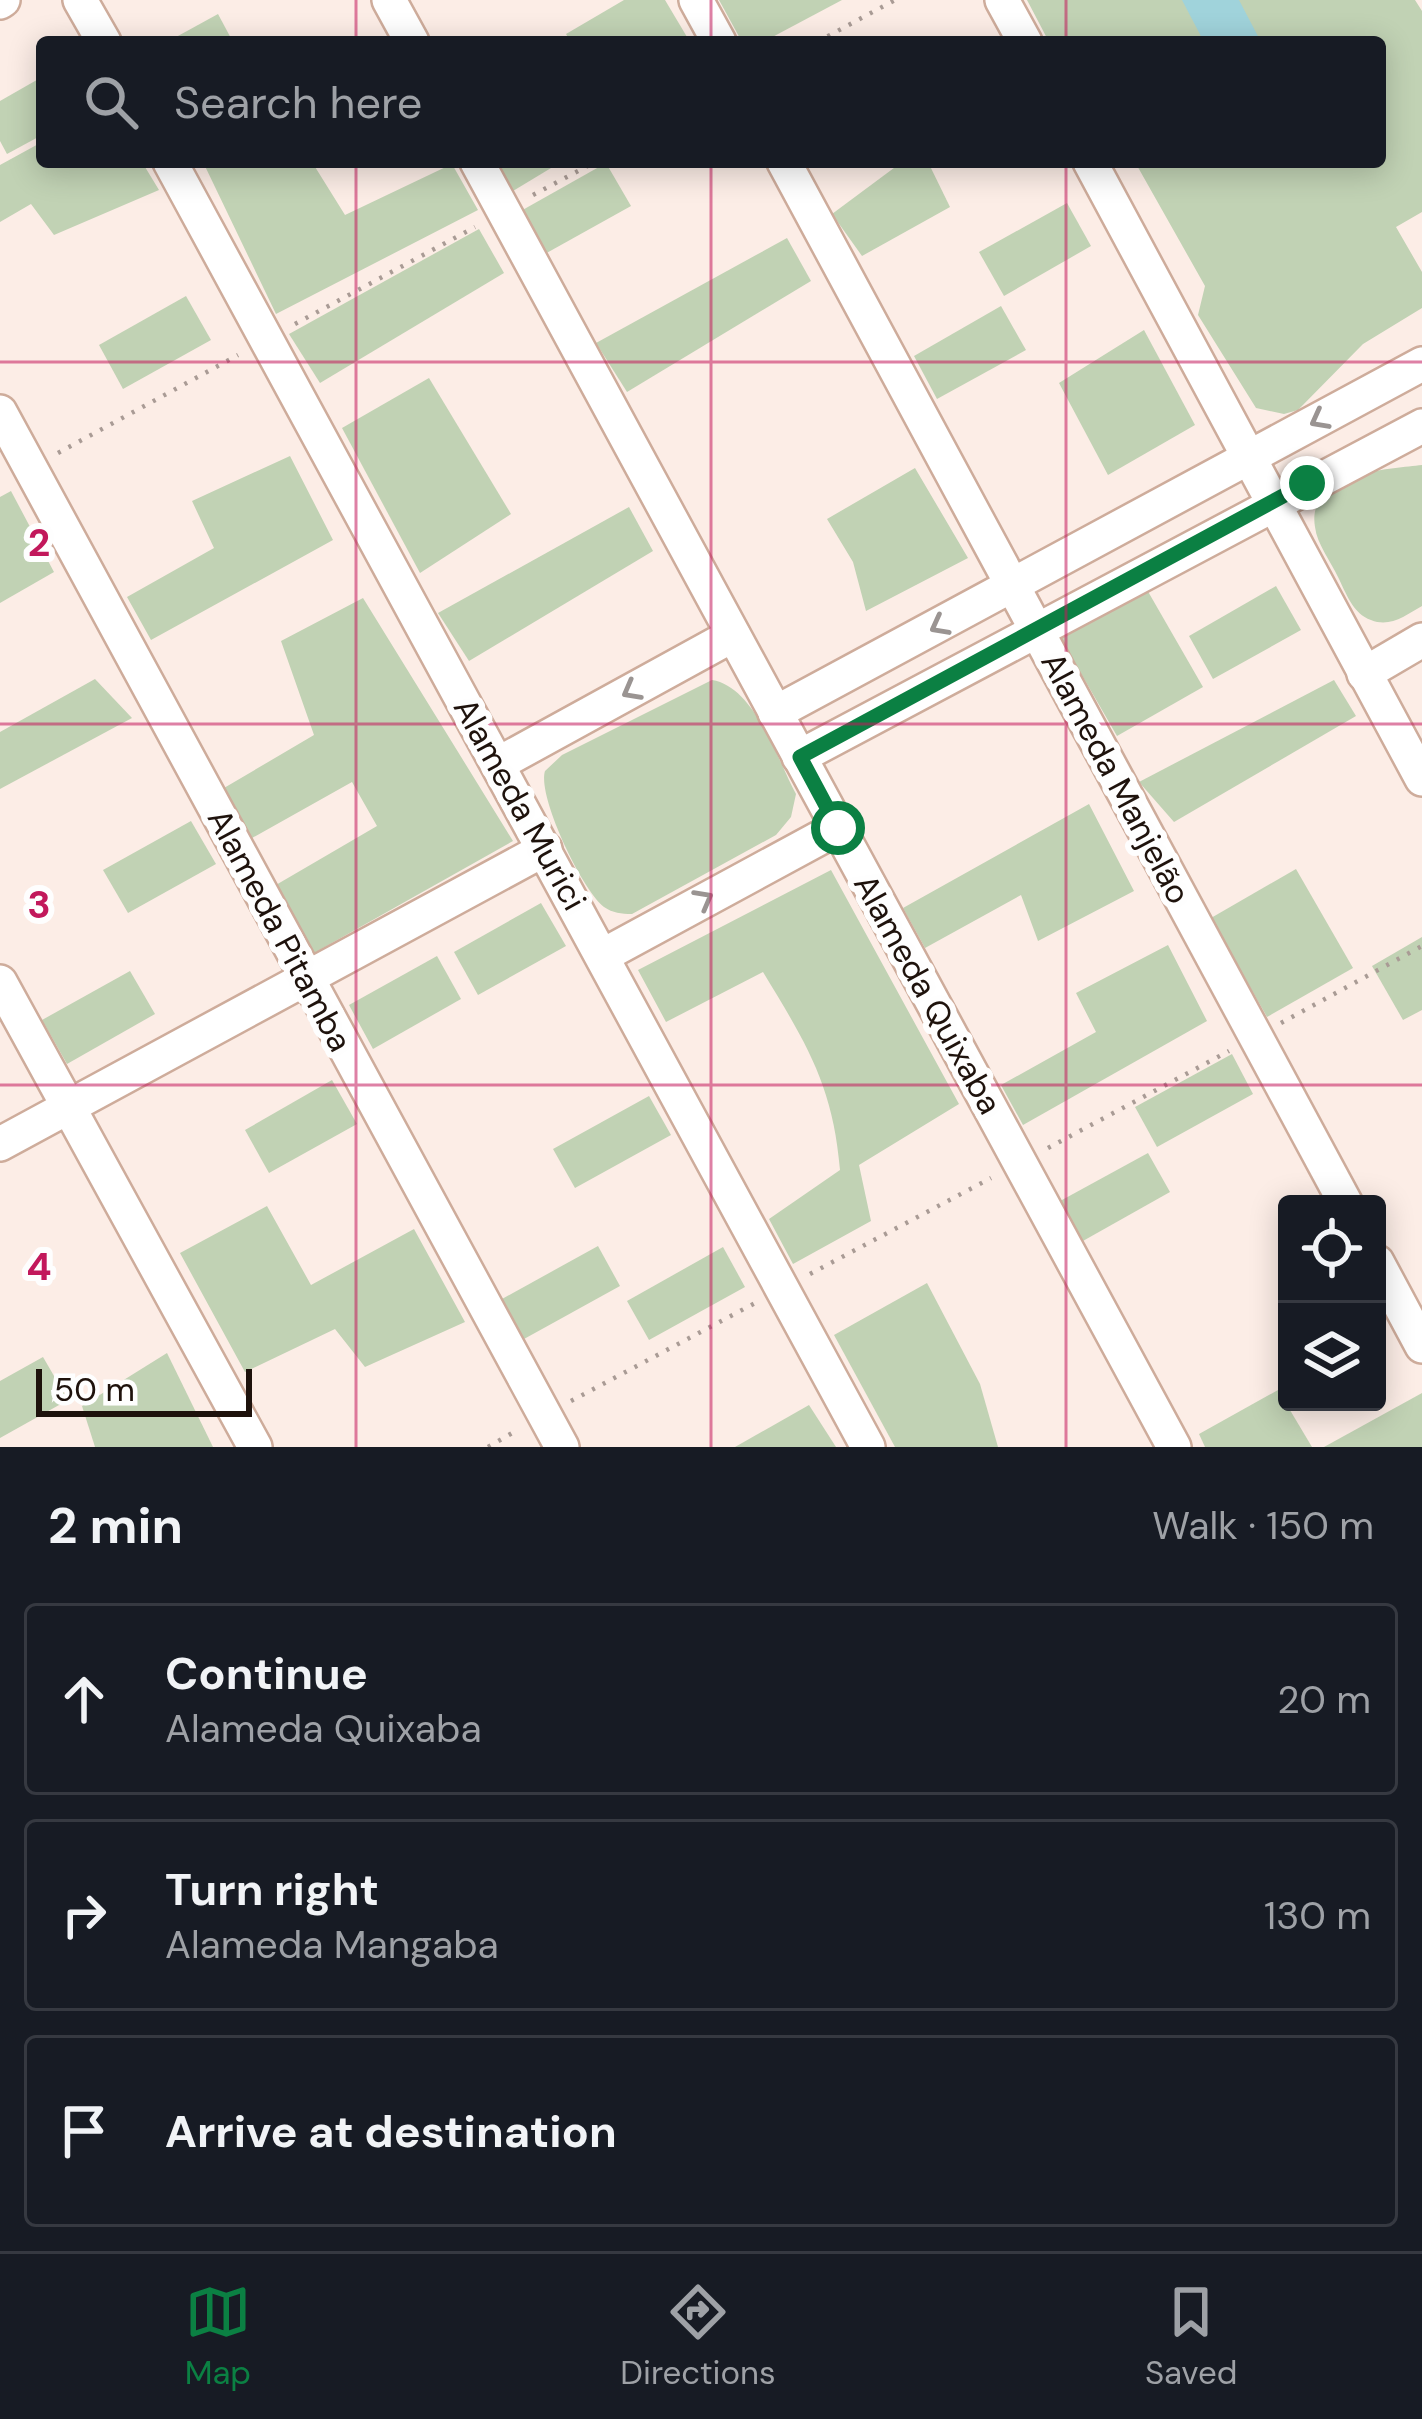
<!DOCTYPE html>
<meta charset="utf-8">
<style>
:root{--surface:#171b24;--page:#20242c;--text:#f1f3f6;--muted:#9ea1a6;--line:#363941;--accent:#0b8043}
body{margin:0;font-family:"DM Sans",sans-serif;background:var(--page);color:var(--text)}
.controls{position:absolute;right:36px;bottom:36px;display:grid;overflow:hidden;border-radius:12px;box-shadow:0 6px 30px #0003}
.controls button{width:108px;height:108px;display:grid;place-items:center;padding:0;border:0;border-bottom:3px solid var(--line);background:var(--surface);color:var(--text);font:60px sans-serif}
.scale{position:absolute;left:36px;bottom:30px;width:216px;box-sizing:border-box;padding-left:12px;border:6px solid #1e120c;border-top:0;font-size:33px;line-height:42px;white-space:nowrap;color:#1e120c;-webkit-text-stroke:9px #fefefe;paint-order:stroke}
.stop{position:absolute;width:36px;height:36px;margin:-27px;border:9px solid #0b8043;border-radius:50%;background:#fff}
.stop.end{background:#0b8043;border-color:#fff;box-shadow:0 3px 12px #0008}
.list{margin:0;padding:0;list-style:none}
h2{display:flex;justify-content:space-between;align-items:center;height:156px;margin:0;padding:0 48px;font-size:51px}
h2 small{font-size:39px;font-weight:400;color:var(--muted)}
.list li{display:grid;grid-template-columns:78px 1fr auto;gap:36px;align-items:center;box-sizing:border-box;height:192px;margin:0 24px 24px;padding:0 24px;border:3px solid var(--line);border-radius:12px}
.list b{display:block;font-size:45px;white-space:nowrap}
.list p{margin:0;font-size:39px;white-space:nowrap;color:var(--muted)}
.list em{font-size:39px;font-style:normal;color:var(--muted)}
.icon{flex:none;width:66px;height:66px;fill:none;stroke:currentColor;stroke-width:2;stroke-linecap:round;stroke-linejoin:round}
.map{position:relative;flex:none;width:1422px;height:1447px;overflow:hidden}
.search{position:absolute;background:var(--surface);box-shadow:0 6px 30px #0003;left:36px;right:36px;top:36px;height:132px;display:flex;align-items:center;gap:30px;box-sizing:border-box;padding:0 42px;border-radius:12px;color:var(--muted);font-size:45px}
.sheet{height:804px;background:var(--surface)}
nav{display:flex;justify-content:space-around;align-items:center;box-sizing:border-box;height:168px;border-top:3px solid var(--line);background:var(--surface);font-size:33px;color:var(--muted)}
nav a{display:grid;justify-items:center;gap:6px}
nav .on{color:var(--accent)}
.map>svg:first-child{display:block}
.green{fill:#c1d2b4}
.water{fill:#a0d3db}
.lines{fill:none;stroke-linecap:round;stroke-linejoin:round}
.minor-casing{stroke:#ceac9b;stroke-width:38}
.path{stroke:#a99b95;stroke-width:4.5;stroke-dasharray:3 9;stroke-linecap:butt}
.minor{stroke:#fff;stroke-width:33}
.oneway{stroke:#9a9492}
.route{stroke:#0b8043;stroke-width:15}
.grid{fill:none;stroke:#c2185b;stroke-width:3;stroke-opacity:0.55}
.labels{text-anchor:middle;dominant-baseline:central;stroke-width:12;stroke-linejoin:round;paint-order:stroke}
.street-label{font-size:33px;fill:#1e120c;stroke:#fefefe}
.grid-label{font-size:39px;text-anchor:middle;font-weight:bold;fill:#c2185b;stroke:#fefefe;stroke-width:12;stroke-linejoin:round;paint-order:stroke}
</style>
<div class="map">
<svg width="1422" height="1447" viewBox="0 0 1422 1447">
<rect width="100%" height="100%" fill="#fcede6"/>
<!-- green -->
<g class="green">
<path d="M624,0h41l25,42h-119l-5,-8z"/>
<path d="M719,0h123l-79,42h-21z"/>
<path d="M1027,0h388l7,11v201l-26,15 26,45v36l-59,36 -65,66 -14,4 -28,-6 -58,-93 7,-29 -70,-124h245v-120h-331z"/>
<path d="M218,14l15,28h-66z"/>
<path d="M42,77v58l-35,19 -7,-13v-40z"/>
<path d="M42,142v20h100l17,28 -105,45 -23,-31 -31,18v-57z"/>
<path d="M203,162h109l33,53 107,-51 26,46 -202,104z"/>
<path d="M496,162h65l-48,29z"/>
<path d="M902,162h26l22,45 -88,49 -30,-42z"/>
<path d="M606,163l25,43 -88,49 -24,-43z"/>
<path d="M1067,203l24,43 -87,50 -25,-44z"/>
<path d="M479,229l25,44 -184,110 -31,-49z"/>
<path d="M787,238l24,43 -184,111 -31,-49z"/>
<path d="M186,296l25,44 -88,49 -24,-44z"/>
<path d="M1001,306l25,44 -89,49 -23,-43z"/>
<path d="M1144,330l51,95 -87,50 -49,-92z"/>
<path d="M429,378l82,136 -91,59 -78,-145z"/>
<path d="M290,456l43,84 -182,100 -24,-43 87,-49 -22,-47z"/>
<path d="M1422,465v141c-16,9 -32,22 -51,14 -18,-6 -25,-27 -33,-43 -7,-15 -21,-33 -23,-50 -9,-54 72,-58 107,-62z"/>
<path d="M915,468l53,90 -102,53 -13,-49 -26,-43z"/>
<path d="M11,491l43,81 -54,31v-106z"/>
<path d="M629,507l24,44 -184,110 -31,-48z"/>
<path d="M1276,586l25,44 -88,49 -24,-43z"/>
<path d="M1146,588l57,99 -86,49 -57,-99z"/>
<path d="M363,598l150,243 -206,116 -38,-68 108,-63 -25,-44 -100,56 -28,-50 90,-53 -33,-94z"/>
<path d="M95,679l37,39 -132,71v-57z"/>
<path d="M712,680c43,7 65,79 84,114l-5,23 -15,18 -144,79c-11,0 -19,-1 -28,-7 -22,-17 -67,-111 -59,-136l17,-16z"/>
<path d="M1334,680l22,36 -182,106 -35,-40z"/>
<path d="M1089,804l45,87 -96,50 -17,-46 -96,53 -22,-40z"/>
<path d="M191,821l25,43 -88,49 -25,-43z"/>
<path d="M1296,869l57,99 -86,49 -56,-99z"/>
<path d="M831,870l128,234 -100,61 12,56 -78,43 -24,-45 71,-49c-7,-85 -34,-127 -77,-198l-97,50 -28,-52z"/>
<path d="M541,903l25,43 -88,49 -24,-43z"/>
<path d="M1422,937v73l-19,10 -31,-54z"/>
<path d="M1168,945l39,76 -184,104 -22,-40 95,-53 -20,-39z"/>
<path d="M437,956l24,43 -88,50 -24,-44z"/>
<path d="M130,971l25,43 -88,50 -25,-44z"/>
<path d="M1232,1054l21,40 -96,53 -22,-40z"/>
<path d="M332,1080l25,44 -88,49 -24,-43z"/>
<path d="M649,1096l22,39 -96,53 -22,-39z"/>
<path d="M1148,1153l22,39 -96,54 -23,-40z"/>
<path d="M267,1206l44,79 103,-56 51,93 -100,45 -30,-38 -90,43 -65,-119z"/>
<path d="M598,1246l22,40 -96,53 -22,-40z"/>
<path d="M723,1247l22,40 -96,53 -22,-39z"/>
<path d="M927,1283l53,101 18,63h-103l-61,-112z"/>
<path d="M167,1353l46,94h-118l-13,-41z"/>
<path d="M43,1357l25,43 -68,38v-57z"/>
<path d="M1278,1390l34,57h-107l-6,-13z"/>
<path d="M1422,1393v54h-98z"/>
<path d="M809,1405l27,42h-101z"/>
</g>
<!-- water -->
<path class="water" d="M1182,0h57l22,42h-57z"/>
<g class="lines">
<defs>
<g id="minor">
<path d="M80,0l24,42"/>
<path d="M389,0l23,42"/>
<path d="M696,0l23,42"/>
<path d="M1002,0l23,42"/>
<path d="M0,2l3,-2"/>
<path d="M170,162l698,1285"/>
<path d="M477,162l697,1285"/>
<path d="M784,162l562,1042"/>
<path d="M1090,162l332,617"/>
<path d="M0,412l562,1035"/>
<path d="M1364,674l58,-34"/>
<path d="M775,713l647,-349"/>
<path d="M799,757l623,-331"/>
<path d="M498,764l235,-129"/>
<path d="M602,956l236,-128"/>
<path d="M0,982l255,465"/>
<path d="M0,1144l545,-295"/>
<path d="M1377,1262l45,84"/>
</g>
</defs>
<!-- minor casing -->
<use href="#minor" class="minor-casing"/>
<!-- path -->
<g class="path">
<path d="M817,42l78,-42"/>
<path d="M533,195l62,-33"/>
<path d="M295,324l180,-97"/>
<path d="M58,453l180,-98"/>
<path d="M1281,1023l141,-77"/>
<path d="M1048,1148l181,-97"/>
<path d="M810,1274l181,-96"/>
<path d="M571,1401l186,-99"/>
<path d="M488,1447l31,-18"/>
</g>
<!-- minor -->
<use href="#minor" class="minor"/>
</g>
<!-- one-way arrows -->
<defs><path id="oneway-chevron" d="M-2-3.5L2.5 0L-2 3.5" fill="none" stroke-width="1.6" stroke-linecap="round" stroke-linejoin="round" transform="scale(3)"/></defs>
<g class="oneway">
<use href="#oneway-chevron" transform="translate(1319 420) rotate(152)"/>
<use href="#oneway-chevron" transform="translate(939 626) rotate(152)"/>
<use href="#oneway-chevron" transform="translate(631 691) rotate(151)"/>
<use href="#oneway-chevron" transform="translate(704 899) rotate(-29)"/>
</g>
<g class="lines">
<!-- route -->
<path class="route" d="M838,828l-38,-71 507,-274"/>
</g>
<!-- grid -->
<path class="grid" d="M356,0v42M711,0v42M1066,0v42M356,162v1285M711,162v1285M1066,162v1285M0,362h1422M0,724h1422M0,1085h1422"/>
<g class="labels">
<!-- street labels -->
<g class="street-label">
<text transform="translate(1116 778) rotate(62)">Alameda Manjelão</text>
<text transform="translate(520 804) rotate(61)">Alameda Murici</text>
<text transform="translate(280 930) rotate(62)">Alameda Pitamba</text>
<text transform="translate(928 994) rotate(61)">Alameda Quixaba</text>
</g>
</g>
<g class="grid-label">
<text x="39" y="556">2</text>
<text x="39" y="918">3</text>
<text x="39" y="1280">4</text>
</g>
</svg>
<div class="controls">
<button><svg class="icon" aria-label="locate" viewBox="0 0 24 24"><circle cx="12" cy="12" r="6"/><path d="M12 2v4M12 18v4M2 12h4M18 12h4"/></svg></button>
<button><svg class="icon" aria-label="layers" viewBox="0 0 24 24"><path d="M12 4l9 5-9 5-9-5zM3 14l9 5 9-5"/></svg></button>
</div>
<div class="scale">50 m</div>
<div class="stop" style="left:838px;top:828px"></div>
<div class="stop end" style="left:1307px;top:483px"></div>
<div class="search"><svg class="icon" aria-label="search" viewBox="0 0 24 24"><circle cx="10" cy="10" r="6"/><path d="M15 15l6 6"/></svg>Search here</div>
</div>
<section class="sheet">
<h2>2 min<small>Walk · 150 m</small></h2>
<ul class="list">
<li><svg class="icon" aria-label="ahead" viewBox="0 0 24 24"><path d="M12 20V5M6 11l6-6 6 6"/></svg><div><b>Continue</b><p>Alameda Quixaba</p></div><em>20 m</em></li>
<li><svg class="icon" aria-label="right" viewBox="0 0 24 24"><path d="M7 20v-9h11M14 6l5 5-5 5"/></svg><div><b>Turn right</b><p>Alameda Mangaba</p></div><em>130 m</em></li>
<li><svg class="icon" aria-label="arrive" viewBox="0 0 24 24"><path d="M6 21V4h12l-3 4 3 4H6"/></svg><div><b>Arrive at destination</b></div></li>
</ul>
</section>
<nav>
<a class="on"><svg class="icon" aria-label="map" viewBox="0 0 24 24"><path d="M3 6l6-2 6 2 6-2v14l-6 2-6-2-6 2zM9 4v14M15 6v14"/></svg>Map</a>
<a><svg class="icon" aria-label="directions" viewBox="0 0 24 24"><path d="M12 3l9 9-9 9-9-9zM9 14v-3h6M13 9l2 2-2 2"/></svg>Directions</a>
<a><svg class="icon" aria-label="saved" viewBox="0 0 24 24"><path d="M7 4h10v16l-5-4-5 4z"/></svg>Saved</a>
</nav>
